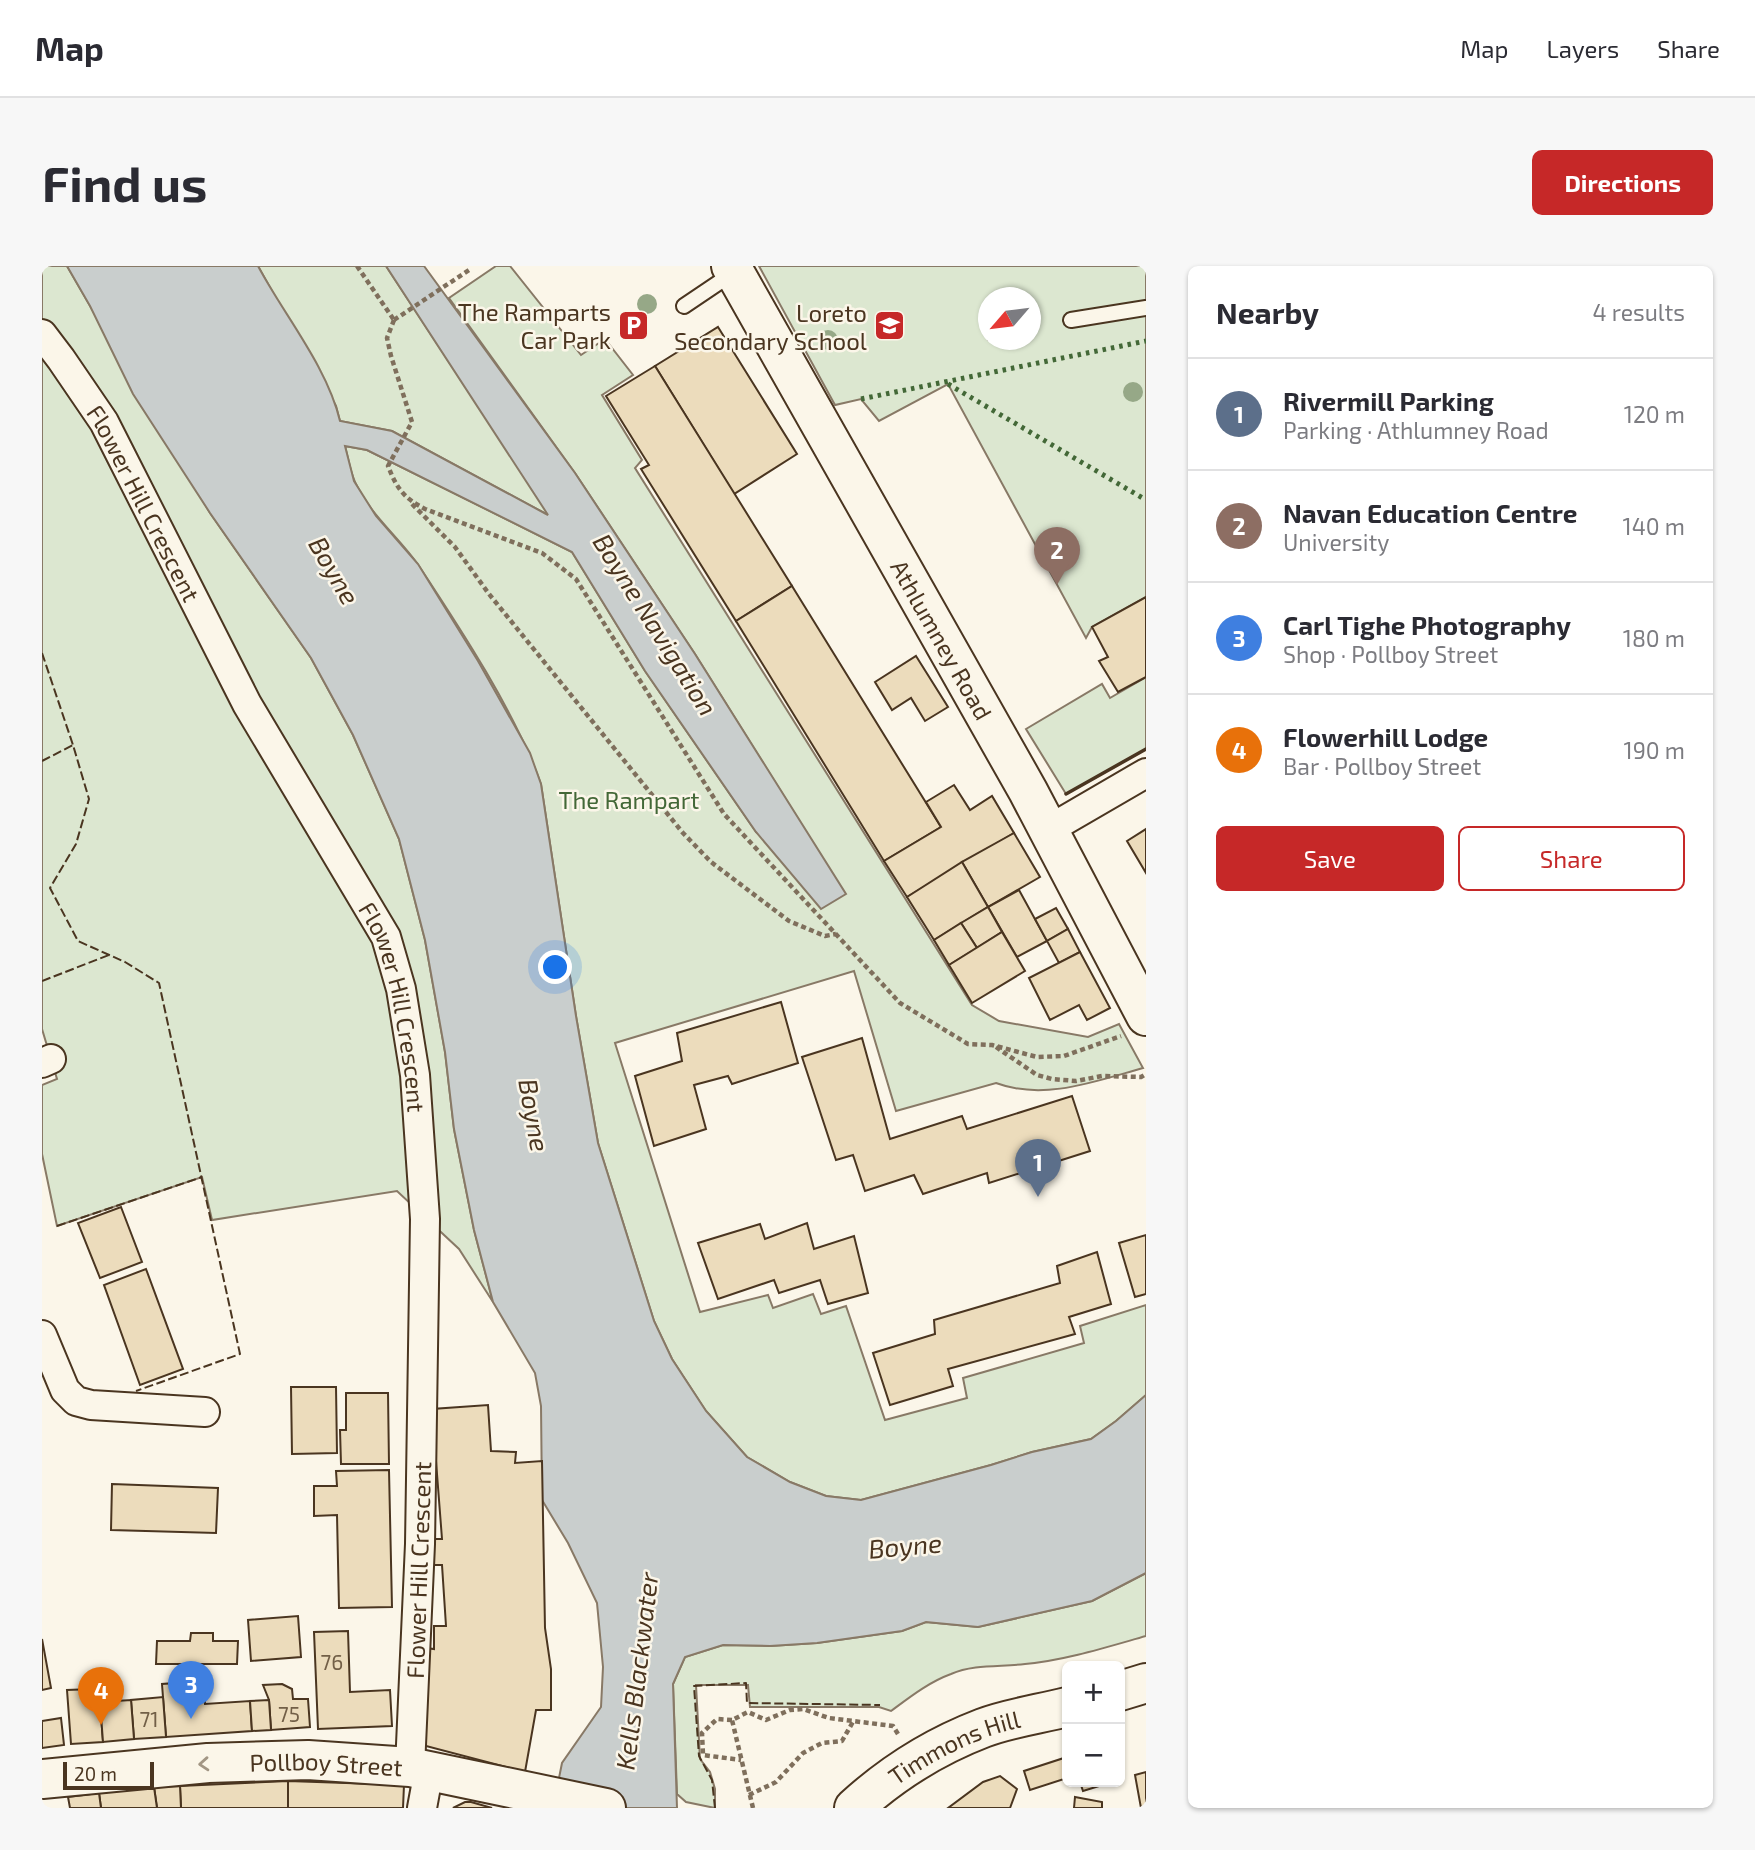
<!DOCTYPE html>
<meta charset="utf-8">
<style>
:root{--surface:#fff;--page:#f7f7f7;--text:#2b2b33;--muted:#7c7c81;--line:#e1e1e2;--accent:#c62828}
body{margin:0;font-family:"Exo 2",sans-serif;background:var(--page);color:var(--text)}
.controls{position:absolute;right:21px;bottom:21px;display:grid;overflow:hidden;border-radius:10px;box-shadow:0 2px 5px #0004}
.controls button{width:63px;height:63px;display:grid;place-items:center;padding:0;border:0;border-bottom:2px solid var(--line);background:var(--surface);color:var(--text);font:35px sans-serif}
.compass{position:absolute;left:936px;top:21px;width:63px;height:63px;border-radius:50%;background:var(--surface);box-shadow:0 2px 5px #0004;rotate:242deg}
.scale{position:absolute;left:21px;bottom:18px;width:91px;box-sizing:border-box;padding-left:7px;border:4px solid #4a3520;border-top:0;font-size:19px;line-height:24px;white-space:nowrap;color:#4a3520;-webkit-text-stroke:5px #fbf6e9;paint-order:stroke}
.you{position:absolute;left:514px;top:702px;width:24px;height:24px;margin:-18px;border:5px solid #fff;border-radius:50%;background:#1a73e8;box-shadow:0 0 0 10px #1a73e833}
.badge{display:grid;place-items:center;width:46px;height:46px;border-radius:50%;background:var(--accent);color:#fff;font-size:23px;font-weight:700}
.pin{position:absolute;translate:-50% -58px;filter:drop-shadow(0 2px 4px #0008)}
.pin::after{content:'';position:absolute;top:37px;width:24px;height:21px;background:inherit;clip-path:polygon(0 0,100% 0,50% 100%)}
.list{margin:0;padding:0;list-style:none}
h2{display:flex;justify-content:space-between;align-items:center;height:91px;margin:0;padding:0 28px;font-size:30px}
h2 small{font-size:23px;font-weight:400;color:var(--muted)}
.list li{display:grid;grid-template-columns:46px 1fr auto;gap:21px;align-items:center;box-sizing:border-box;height:112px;padding:0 28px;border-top:2px solid var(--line)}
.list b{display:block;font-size:26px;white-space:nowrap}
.list p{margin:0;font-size:23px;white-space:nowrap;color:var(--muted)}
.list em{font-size:23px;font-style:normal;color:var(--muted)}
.actions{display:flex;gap:14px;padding:21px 28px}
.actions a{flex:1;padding:16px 0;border:2px solid var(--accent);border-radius:10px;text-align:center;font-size:24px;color:var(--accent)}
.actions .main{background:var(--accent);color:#fff}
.map{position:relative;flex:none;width:1104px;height:1542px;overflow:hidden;border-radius:10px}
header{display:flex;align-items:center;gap:42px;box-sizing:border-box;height:98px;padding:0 35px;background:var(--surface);border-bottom:2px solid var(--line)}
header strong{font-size:33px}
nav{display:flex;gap:38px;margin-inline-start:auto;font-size:24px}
.intro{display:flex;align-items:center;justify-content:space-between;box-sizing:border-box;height:168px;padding:0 42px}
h1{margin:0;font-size:49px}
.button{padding:18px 32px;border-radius:10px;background:var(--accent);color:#fff;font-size:24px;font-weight:700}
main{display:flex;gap:42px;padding:0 42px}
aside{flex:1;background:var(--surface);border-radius:10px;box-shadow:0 2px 5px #0004}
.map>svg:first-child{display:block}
.green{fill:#dce7d0;stroke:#887966;stroke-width:2;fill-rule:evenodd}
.water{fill:#c9cecd;stroke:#887966;stroke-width:2}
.building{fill:#ecdcbc;stroke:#4a3520;stroke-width:2}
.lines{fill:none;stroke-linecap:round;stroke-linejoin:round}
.service-casing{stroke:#4a3520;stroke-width:18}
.minor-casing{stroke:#4a3520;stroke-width:32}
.secondary-casing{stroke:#4a3520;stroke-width:42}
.path{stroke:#7f6f5c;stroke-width:4.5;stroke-dasharray:5 3.5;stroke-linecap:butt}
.service{stroke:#fbf6e9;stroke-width:14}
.minor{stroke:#fbf6e9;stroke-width:28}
.secondary{stroke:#fbf6e9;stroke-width:38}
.hedge{stroke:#436837;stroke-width:5;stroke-dasharray:3.5 5;stroke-linecap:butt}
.fence{stroke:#4a3520;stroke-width:2;stroke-dasharray:9 3.5;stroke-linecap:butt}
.wall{stroke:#4a3520;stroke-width:3.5}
.tree{fill:#96a887}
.oneway{stroke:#a29684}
.labels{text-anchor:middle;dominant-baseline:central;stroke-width:5;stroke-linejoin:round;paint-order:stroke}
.number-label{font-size:21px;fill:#725f47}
.poi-label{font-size:24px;fill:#4a3520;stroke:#fbf6e9;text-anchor:end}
.street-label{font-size:24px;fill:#4a3520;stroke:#fbf6e9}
.park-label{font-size:24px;fill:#436837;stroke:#fbf6e9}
.water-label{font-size:26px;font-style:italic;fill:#4a3520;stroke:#fbf6e9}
</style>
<header>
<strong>Map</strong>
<nav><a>Map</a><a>Layers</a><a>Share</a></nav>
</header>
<div class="intro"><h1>Find us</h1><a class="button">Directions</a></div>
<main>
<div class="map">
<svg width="1104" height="1542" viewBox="0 0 1104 1542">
<rect width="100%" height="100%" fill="#fbf6e9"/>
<!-- green -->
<g class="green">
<path d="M0,0h25l143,247 101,145 42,77 46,104 26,101 20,112 9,77 20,101 19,72 -34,-53 -62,-58 -185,29 -10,-43 -145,49 -15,-72v-69l15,-6 -15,-50z"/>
<path d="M216,0h128l164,250 -158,-85 -52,-10 -4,-15z"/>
<path d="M454,0h14l71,89 24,-16 28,36 -31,20 40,65 -7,8 337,537 27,16 89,16 31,-13 24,44c-47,13 -99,33 -147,15l-100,28 -42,-140 -239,72 85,269 68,-17 5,13 40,-14 8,20 25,-8 39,114 82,-22 -4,-20 121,-35 -4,-17 66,-21v90l-30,26 -25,18 -59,13 -41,13 -130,35 -35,-4 -36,-14 -43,-25 -41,-46 -34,-52 -18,-38 -56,-178 -22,-127 -35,-232c-26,-72 -79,-153 -122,-218 -20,-29 -49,-51 -64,-84 -5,-11 -7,-25 -10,-36l22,4 205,102 73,119 111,161 89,62 -150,-240 -120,-181 -126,-175z"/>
<path d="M717,0h387v331l-54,30 -6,11 -138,-254 -69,37 -18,-22 -26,6zM946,32h42v42h-42z"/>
<path d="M1104,411v72l-80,45 -40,-65 76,-45 8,14z"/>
<path d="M1104,1307v63c-39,11 -80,24 -121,28 -24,3 -51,0 -74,10 -22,8 -41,23 -60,37l-12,-4h-129l-2,-22h-52l4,74 10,13 5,17v19l-29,-6 -9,-8 -4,-110 12,-27 38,-12 47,1 47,-3 85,-12 24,-9 52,5 114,-26z"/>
</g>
<!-- water -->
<path class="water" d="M25,0h191c26,49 69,100 82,155l52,10 156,84 -162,-249h38l151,207 120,181 151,240 -25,15 -65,-77 -111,-161 -73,-119 -205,-102 -22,-4 9,35 22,35 42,48 60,97 52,92 11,31 35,232 22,127 56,178 18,38 34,52 41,46 43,25 36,14 35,4 130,-35 41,-13 59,-13 25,-18 30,-26v178l-54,28 -114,26 -52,-5 -24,9 -85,12 -47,3 -47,-1 -38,12 -12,27 4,124h-124l9,-45 39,-56 2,-40 -6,-64 -29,-60 -26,-43 -1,-94 -6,-33 -42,-71 -19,-72 -20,-101 -9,-77 -20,-112 -26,-101 -46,-104 -42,-77 -101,-145 -77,-119 -43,-88z"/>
<!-- building -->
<g class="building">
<path d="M676,61l79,127 -63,40 -79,-128z"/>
<path d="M613,100l137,220 -56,35 -95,-152 8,-4 -43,-69z"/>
<path d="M750,320l149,241 -57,34 -148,-240z"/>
<path d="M1104,331v80l-28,15 -19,-31 9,-4 -16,-30z"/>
<path d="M874,390l32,51 -23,14 -14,-23 -19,12 -17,-28z"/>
<path d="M912,519l16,25 22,-14 22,37 -107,64 -23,-36 57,-34 -15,-25z"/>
<path d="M1104,563v44l-19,-32z"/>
<path d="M972,567l26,44 -52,30 -26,-45z"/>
<path d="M920,596l26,45 -54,33 -27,-43z"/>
<path d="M977,624l28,51 -30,16 -29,-50z"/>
<path d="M946,641l14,25 -25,16 -16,-25z"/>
<path d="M1014,642l12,21 -21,12 -12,-22z"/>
<path d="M919,657l16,25 -28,17 -15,-25z"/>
<path d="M1026,663l12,23 -21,11 -12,-22z"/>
<path d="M960,666l23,39 -53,32 -23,-38z"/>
<path d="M1038,686l30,56 -23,12 -8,-15 -29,15 -21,-42z"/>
<path d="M739,736l17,61 -66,21 -4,-8 -34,9 12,44 -52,17 -19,-70 47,-15 -5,-28z"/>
<path d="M820,772l28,101 72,-23 5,13 105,-33 18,55 -101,32 -2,-10 -64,21 -9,-19 -49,16 -12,-36 -17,5 -34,-103z"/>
<path d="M79,941l21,55 -42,16 -22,-55z"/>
<path d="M765,957l7,26 40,-13 14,57 -40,11 -8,-24 -41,13 -5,-13 -56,19 -20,-56 62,-19 5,15z"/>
<path d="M1104,969v59l-11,3 -16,-54z"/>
<path d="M1055,986l14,52 -42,13 6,17 -127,35 5,17 -63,19 -17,-52 62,-19 -1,-14 126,-37 -3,-17z"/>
<path d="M104,1003l37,100 -43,16 -36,-100z"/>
<path d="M249,1121h45l1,66 -45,1z"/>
<path d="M304,1127h42l1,71h-48l-1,-34h6z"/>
<path d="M446,1139l3,46 25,1 -1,11 27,-2 3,167 6,41v41h-15l-11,62 -99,-26v-98l8,1v-23h12l-4,-61h-12l-1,-26h13l-10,-130z"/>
<path d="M347,1204l3,137 -53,1 -2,-93 -23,1v-30h23l-1,-15z"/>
<path d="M70,1218l106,4 -2,45 -105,-3z"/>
<path d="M256,1350l3,41 -50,4 -3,-41z"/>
<path d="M306,1365l2,61 40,-2 2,36 -74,3 -4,-97z"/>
<path d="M149,1367h22v8h25l-1,23h-81l1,-23h33z"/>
<path d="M0,1373l9,49 -9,2z"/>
<path d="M161,1415l2,23 45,-3 2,30 -86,6 -4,-53z"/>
<path d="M240,1418l10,5 1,10h15l2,28 -39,3 -2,-30 -6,-15z"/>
<path d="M51,1423l1,14 6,-1 3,40 -32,2 -4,-54z"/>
<path d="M121,1431l3,40 -32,2 -3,-39z"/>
<path d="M89,1434l3,39 -31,3 -3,-40z"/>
<path d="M227,1434l2,30 -19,1 -2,-30z"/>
<path d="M19,1452l3,27 -22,3v-27z"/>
<path d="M1025,1491v21l-37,12 -6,-19z"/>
<path d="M1104,1506v36h-5l-6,-33z"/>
<path d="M958,1510l17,13 -7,19h-62l35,-26z"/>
<path d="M246,1515l116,4 -1,23h-115z"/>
<path d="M246,1515v27h-107l-1,-22z"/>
<path d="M1038,1516h32l-29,9z"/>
<path d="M138,1520l1,22h-24l-3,-21z"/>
<path d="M112,1521l3,21h-56l-2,-15z"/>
<path d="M57,1527l2,15h-31l-2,-11z"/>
<path d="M1033,1531l27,5v6h-28z"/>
<path d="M423,1536h6l21,6h-39z"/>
</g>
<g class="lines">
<defs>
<g id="service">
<path d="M642,40l49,-33"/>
<path d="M1029,54l75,-12"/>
</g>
<g id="minor">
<path id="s1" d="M0,68l19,25 43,63 143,282 139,233 15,52 14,86 10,144 -5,325 -10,223"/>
<path d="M1006,564l98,-57"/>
<path d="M0,797l9,-4"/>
<path d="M0,1069l23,55 11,11 15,4 114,7"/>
<path d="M380,1542l7,-38"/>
</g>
<g id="secondary">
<path id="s2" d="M689,0l297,525 118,225"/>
<path d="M1078,1425l26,-8"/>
<path id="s3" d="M0,1513l166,-16 100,-3 102,7 196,41"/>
<path id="s4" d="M812,1542c37,-34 82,-62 129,-80 26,-10 57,-14 84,-21"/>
</g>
</defs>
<!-- service casing -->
<use href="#service" class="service-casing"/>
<!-- minor casing -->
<use href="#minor" class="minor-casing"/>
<!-- secondary casing -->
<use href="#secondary" class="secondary-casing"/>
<!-- path -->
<g class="path">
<path d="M315,0l37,54"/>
<path d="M352,54l-7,18 4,18 21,66 -24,44c9,23 16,32 37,43l117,44 34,26 148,235 176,189 68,41 24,1 45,12 27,-1 57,-20"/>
<path d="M352,54l75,-50"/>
<path d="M370,238l43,43 34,47 194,239 28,29 78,59 36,15 11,-2"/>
<path d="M954,781l41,28 15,4 24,2 26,-5 39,1 5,-3"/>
<path d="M690,1454l-15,-1 -15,14 1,22 38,5"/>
<path d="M707,1529l27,-13 27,-29 19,-10 20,-2 12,-21"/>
<path d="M711,1542l-21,-88 16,-8 18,8 24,-10 13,-1 26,9 64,8 5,8"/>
</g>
<!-- service -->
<use href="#service" class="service"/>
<!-- minor -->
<use href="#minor" class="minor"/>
<!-- secondary -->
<use href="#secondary" class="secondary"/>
<!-- hedge -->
<g class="hedge">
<path d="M906,118l198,116"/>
<path d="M819,133l285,-58"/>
</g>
<!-- fence -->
<g class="fence">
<path d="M0,387l31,92"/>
<path d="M0,495l31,-16 16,54 -13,45 -26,44 28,53 47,21 34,21 81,371 -104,37"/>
<path d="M0,715l67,-26"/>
<path d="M15,960l145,-49"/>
<path d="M673,1542l-3,-28 -13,-24 -5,-70 52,-3 1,20 133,2"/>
</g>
<!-- wall -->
<path class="wall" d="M1024,528l80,-45"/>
</g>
<!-- trees -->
<g class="tree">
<circle cx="605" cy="38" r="10"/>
<circle cx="786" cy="74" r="10"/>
<circle cx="1091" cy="126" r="10"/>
</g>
<!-- one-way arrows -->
<defs><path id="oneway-chevron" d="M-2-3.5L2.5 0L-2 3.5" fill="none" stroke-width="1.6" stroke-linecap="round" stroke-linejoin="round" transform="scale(1.75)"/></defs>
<use class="oneway" href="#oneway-chevron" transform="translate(162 1498) rotate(176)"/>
<!-- icons -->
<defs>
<symbol id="parking-square" viewBox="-11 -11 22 22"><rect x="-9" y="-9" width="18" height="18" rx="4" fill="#c62828" stroke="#fbf6e9"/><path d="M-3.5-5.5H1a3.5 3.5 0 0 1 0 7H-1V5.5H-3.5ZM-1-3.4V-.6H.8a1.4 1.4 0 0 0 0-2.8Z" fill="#fff"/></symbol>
<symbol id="school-square" viewBox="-11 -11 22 22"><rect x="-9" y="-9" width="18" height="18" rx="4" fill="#c62828" stroke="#fbf6e9"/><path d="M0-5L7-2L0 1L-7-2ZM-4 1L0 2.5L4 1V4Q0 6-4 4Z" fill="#fff"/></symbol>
</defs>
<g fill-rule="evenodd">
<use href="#parking-square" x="574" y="42" width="35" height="35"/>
<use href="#school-square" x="830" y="42" width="35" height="35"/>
</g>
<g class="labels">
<!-- number labels -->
<g class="number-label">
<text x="290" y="1395">76</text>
<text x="247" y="1447">75</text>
<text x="107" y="1452">71</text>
</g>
<!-- poi labels -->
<g class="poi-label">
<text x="569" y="45">The Ramparts<tspan x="569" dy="28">Car Park</tspan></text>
<text x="825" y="46">Loreto<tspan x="825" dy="28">Secondary School</tspan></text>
</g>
<!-- street labels -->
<g class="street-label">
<text stroke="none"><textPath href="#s1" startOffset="198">Flower Hill Crescent</textPath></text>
<text stroke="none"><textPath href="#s2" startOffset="429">Athlumney Road</textPath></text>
<text stroke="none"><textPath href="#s1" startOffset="765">Flower Hill Crescent</textPath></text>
<text transform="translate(376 1304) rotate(-88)">Flower Hill Crescent</text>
<text stroke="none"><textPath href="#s4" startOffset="119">Timmons Hill</textPath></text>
<text stroke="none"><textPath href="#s3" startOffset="285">Pollboy Street</textPath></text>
</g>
<!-- park labels -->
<g class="park-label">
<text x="587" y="533">The Rampart</text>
</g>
<!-- water labels -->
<g class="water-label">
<text transform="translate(293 304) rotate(60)">Boyne</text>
<text transform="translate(614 358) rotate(58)">Boyne Navigation</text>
<text transform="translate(493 849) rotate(80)">Boyne</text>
<text transform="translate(863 1279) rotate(-5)">Boyne</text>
<text transform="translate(594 1405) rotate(-83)">Kells Blackwater</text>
</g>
</g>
</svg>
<div class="controls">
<button>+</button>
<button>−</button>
</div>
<svg class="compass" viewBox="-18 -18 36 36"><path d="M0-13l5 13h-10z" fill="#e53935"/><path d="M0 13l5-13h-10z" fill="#7c7c81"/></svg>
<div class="scale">20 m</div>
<div class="you"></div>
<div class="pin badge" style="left:996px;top:931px;background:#5c6f8a">1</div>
<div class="pin badge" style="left:1015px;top:319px;background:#8d6e63">2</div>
<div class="pin badge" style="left:149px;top:1453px;background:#3f7fe0">3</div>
<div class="pin badge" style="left:59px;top:1459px;background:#e8710a">4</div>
</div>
<aside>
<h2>Nearby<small>4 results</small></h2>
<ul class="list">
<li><span class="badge" style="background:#5c6f8a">1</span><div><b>Rivermill Parking</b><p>Parking · Athlumney Road</p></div><em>120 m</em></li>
<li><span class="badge" style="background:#8d6e63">2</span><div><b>Navan Education Centre</b><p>University</p></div><em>140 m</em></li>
<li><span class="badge" style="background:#3f7fe0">3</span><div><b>Carl Tighe Photography</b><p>Shop · Pollboy Street</p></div><em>180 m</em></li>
<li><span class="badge" style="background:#e8710a">4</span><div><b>Flowerhill Lodge</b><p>Bar · Pollboy Street</p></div><em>190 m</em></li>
</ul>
<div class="actions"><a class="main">Save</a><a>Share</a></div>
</aside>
</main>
